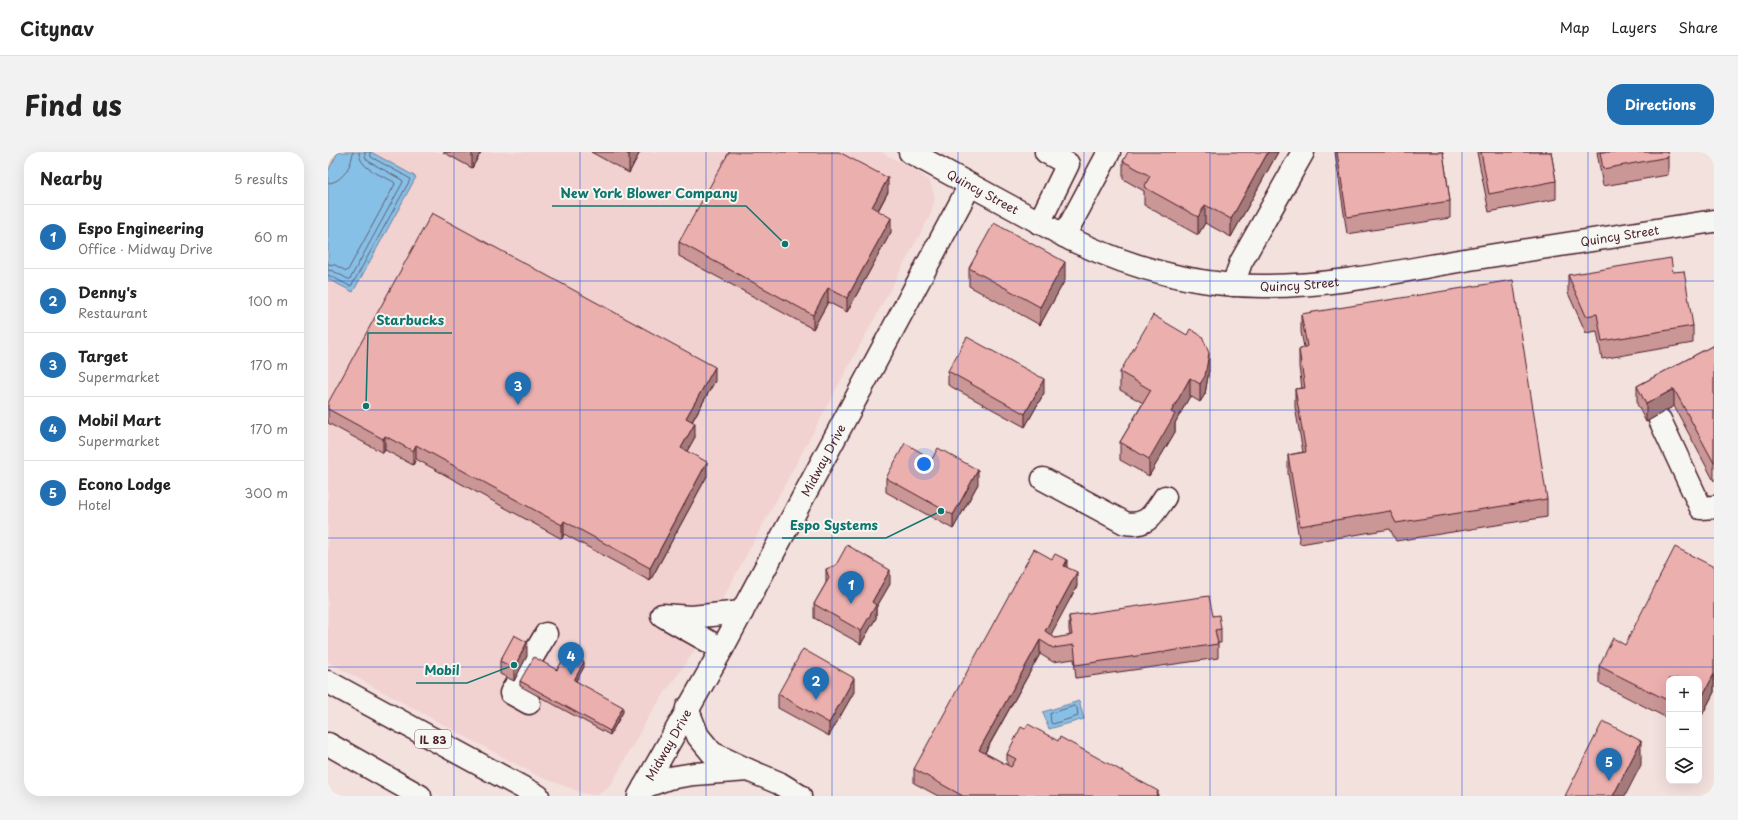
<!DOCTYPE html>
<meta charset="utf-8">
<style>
:root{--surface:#fff;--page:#f2f2f2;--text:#222;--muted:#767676;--line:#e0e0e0;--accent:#1f6fb2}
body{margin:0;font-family:"Playpen Sans",sans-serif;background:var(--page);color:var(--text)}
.controls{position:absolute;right:12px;bottom:12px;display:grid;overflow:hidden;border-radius:8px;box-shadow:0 4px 16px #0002}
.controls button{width:36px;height:36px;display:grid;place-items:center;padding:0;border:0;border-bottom:1px solid var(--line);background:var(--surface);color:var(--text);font:20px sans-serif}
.you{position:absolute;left:596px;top:312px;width:14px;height:14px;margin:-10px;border:3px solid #fff;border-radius:50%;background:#1a73e8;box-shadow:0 0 0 6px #1a73e833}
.badge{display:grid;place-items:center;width:26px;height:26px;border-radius:50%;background:var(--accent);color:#fff;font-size:13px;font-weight:700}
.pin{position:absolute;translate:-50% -33px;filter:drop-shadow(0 1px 2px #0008)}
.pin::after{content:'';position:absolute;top:21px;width:14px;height:12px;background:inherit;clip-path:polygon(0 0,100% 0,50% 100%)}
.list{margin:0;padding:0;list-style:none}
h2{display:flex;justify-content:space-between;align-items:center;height:52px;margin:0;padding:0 16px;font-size:17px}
h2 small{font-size:13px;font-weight:400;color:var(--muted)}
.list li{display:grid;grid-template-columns:26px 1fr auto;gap:12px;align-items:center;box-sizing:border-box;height:64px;padding:0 16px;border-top:1px solid var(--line)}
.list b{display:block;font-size:15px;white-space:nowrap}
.list p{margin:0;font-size:13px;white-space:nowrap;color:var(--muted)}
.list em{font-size:13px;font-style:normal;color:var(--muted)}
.icon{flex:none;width:22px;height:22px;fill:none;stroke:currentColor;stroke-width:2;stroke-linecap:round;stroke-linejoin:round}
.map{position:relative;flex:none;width:1386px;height:644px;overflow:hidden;border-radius:16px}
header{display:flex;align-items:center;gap:24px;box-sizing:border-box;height:56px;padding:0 20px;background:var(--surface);border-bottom:1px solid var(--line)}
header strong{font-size:19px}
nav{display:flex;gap:22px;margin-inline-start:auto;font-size:14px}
.intro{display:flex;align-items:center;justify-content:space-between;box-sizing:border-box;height:96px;padding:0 24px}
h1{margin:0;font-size:28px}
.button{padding:10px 18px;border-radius:16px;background:var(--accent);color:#fff;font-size:14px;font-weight:700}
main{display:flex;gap:24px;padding:0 24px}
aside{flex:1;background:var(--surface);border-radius:16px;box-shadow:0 4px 16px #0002}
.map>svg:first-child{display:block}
.built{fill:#f1d2d0}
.water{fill:#87c0e6;stroke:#6f809b}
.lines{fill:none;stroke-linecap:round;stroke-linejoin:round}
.shore{stroke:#625f76;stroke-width:1}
.minor-casing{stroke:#4a1f2b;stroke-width:25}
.highway-casing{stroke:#4a1f2b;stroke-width:25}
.minor{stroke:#f6f6f2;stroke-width:22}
.highway{stroke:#f6f6f2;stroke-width:22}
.wall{fill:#ca9696;stroke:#4a1f2b}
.shaded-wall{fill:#a47a7a;stroke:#4a1f2b}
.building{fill:#ebafae;stroke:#4a1f2b}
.grid{fill:none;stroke:#1d4ed8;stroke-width:1;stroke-opacity:0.55}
.labels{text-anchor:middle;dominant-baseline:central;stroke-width:4;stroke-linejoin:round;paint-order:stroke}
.shield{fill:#f6f6f2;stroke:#7e6067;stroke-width:1}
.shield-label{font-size:11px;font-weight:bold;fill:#4a1f2b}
.street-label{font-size:12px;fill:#4a1f2b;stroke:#f6f6f2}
.leader{fill:none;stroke:#0f766e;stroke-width:1.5}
.callout-dot{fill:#0f766e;stroke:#f6f6f2;stroke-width:1.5}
.callout-label{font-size:13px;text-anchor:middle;font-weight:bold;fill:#0f766e;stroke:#f6f6f2;stroke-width:4;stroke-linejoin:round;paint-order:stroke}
</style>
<header>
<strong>Citynav</strong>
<nav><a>Map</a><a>Layers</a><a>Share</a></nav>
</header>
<div class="intro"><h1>Find us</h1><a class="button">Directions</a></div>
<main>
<aside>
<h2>Nearby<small>5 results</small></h2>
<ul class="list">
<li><span class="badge">1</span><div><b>Espo Engineering</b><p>Office · Midway Drive</p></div><em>60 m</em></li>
<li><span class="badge">2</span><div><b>Denny's</b><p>Restaurant</p></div><em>100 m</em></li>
<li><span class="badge">3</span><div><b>Target</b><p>Supermarket</p></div><em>170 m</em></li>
<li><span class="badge">4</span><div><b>Mobil Mart</b><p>Supermarket</p></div><em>170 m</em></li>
<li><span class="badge">5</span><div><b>Econo Lodge</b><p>Hotel</p></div><em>300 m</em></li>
</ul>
</aside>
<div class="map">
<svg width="1386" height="644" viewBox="0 0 1386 644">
<rect width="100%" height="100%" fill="#f3e1de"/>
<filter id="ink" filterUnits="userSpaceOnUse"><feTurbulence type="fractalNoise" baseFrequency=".025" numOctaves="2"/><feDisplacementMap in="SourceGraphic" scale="8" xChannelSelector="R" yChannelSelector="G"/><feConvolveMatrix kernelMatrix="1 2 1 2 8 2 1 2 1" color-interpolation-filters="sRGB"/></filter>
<g filter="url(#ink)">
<!-- built -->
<path class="built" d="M0,0h553l38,20 11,10 5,15 -4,17 -140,259 -98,180 -43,61 -37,67 -7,9 -10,5 -10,-1 -46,-17 -212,-115z"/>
<!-- water -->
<g class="water">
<path d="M10,0h33l45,25 -63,115 -25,-13v-108z"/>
<path d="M751,549l5,18 -35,10 -6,-17z"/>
</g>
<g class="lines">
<!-- shore -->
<g class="shore">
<path d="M0,31c14,0 24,-18 25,-31"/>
<path d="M0,112l7,1 11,6 2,-1 47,-86 -1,-2c-12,-7 -35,-13 -35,-30"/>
<path d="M0,118l5,1 15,8h2l53,-97 -1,-2 -34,-19 -3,-4v-5"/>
<path d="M0,123l22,11 2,-1 58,-105 -1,-2 -38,-21 -1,-5"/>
<path d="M747,554l2,2 1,8 -25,8 -2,-1 -1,-9z"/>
</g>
<defs>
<g id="minor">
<path id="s1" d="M582,0l162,88c62,29 127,47 196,46 68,0 136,-16 202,-27 82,-13 163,-26 244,-38"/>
<path d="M711,71l29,-59 -22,-12"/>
<path d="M736,84l45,-84"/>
<path d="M905,133l8,-23 62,-110"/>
<path d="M1332,268l41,88 13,-1"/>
<path d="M715,327l82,44c23,4 28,-9 40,-26"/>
<path d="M334,463l29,2 51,-5"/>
<path d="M337,465l57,32"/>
<path d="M201,551l-18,-10 35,-59"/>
<path d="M359,556l11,28 14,17 36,17 31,13 21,13"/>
<path d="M316,635l25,-9 25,-4 54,-4"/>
<path id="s2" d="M311,644l83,-147 248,-464"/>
</g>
<g id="highway">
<path d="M0,530l210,114"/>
<path d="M0,592l92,52"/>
</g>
</defs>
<!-- minor casing -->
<use href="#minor" class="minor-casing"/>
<!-- highway casing -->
<use href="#highway" class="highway-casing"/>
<!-- minor -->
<use href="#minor" class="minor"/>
<!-- highway -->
<use href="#highway" class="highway"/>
</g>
<!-- wall -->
<g class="wall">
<path d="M115,0h38l-9,16z"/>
<path d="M263,0h49l-11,21z"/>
<path d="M950,0l-47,85 -26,-14 -7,12 -54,-30v-14l-21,-12v-18z"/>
<path d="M1007,0h108l7,49v17l-103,16z"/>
<path d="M1149,0h74l5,29v18l-67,13z"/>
<path d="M1269,0h70l1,5v18l-65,11z"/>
<path d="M560,40l-10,19 13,21 -44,80 -19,-10 -15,27 -134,-73v-14z"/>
<path d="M641,116l96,12 -25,45 -71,-39z"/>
<path d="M1345,120l20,54v17l-91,16 -5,-28 -11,2 -18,-40v-18z"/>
<path d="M973,162l246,185v18l-151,24 -6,-12 -90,15 -12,-71v-18l15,-3 -8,-45v-18l7,-1 -3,-21v-17l5,-3 -3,-15z"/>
<path d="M1386,193v136l-40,-75 -28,16 -9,-18v-18z"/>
<path d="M881,218l-4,24 -5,8 -10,-6 -15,27v9l-26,44 -29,-16v-18l23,-39 -23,-13v-18z"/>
<path d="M620,219l96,22 -19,34 -77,-42z"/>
<path d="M387,229l-23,41 3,15 -8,14 20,25 -57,105 -86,-47 -2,5 -146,-80 -3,6 -28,-15 -2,3 -55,-30v-20z"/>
<path d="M604,307l46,25 -25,45 -67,-37v-14z"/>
<path d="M739,415l10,19 -27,49 5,3 15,-2 -1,-6v-14h144l8,13v14h-3v15l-142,20 -2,-19 -21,3 -13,-8 -55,99 22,12v-11l151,42h-220l-24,-13v-14z"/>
<path d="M1386,415v125l-15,29v-42h-30v40l-70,-36v-17l26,-21z"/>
<path d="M498,417l64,15 -14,24v10l-15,26 -47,-26v-14l12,-21z"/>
<path d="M199,504l-13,25 -14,-7v-13z"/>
<path d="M256,515l-8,14 47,31 -13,23 -90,-49v-5l37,-11z"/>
<path d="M526,540l-25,44 -51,-28v-14z"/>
</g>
<!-- shaded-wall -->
<g class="shaded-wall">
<path d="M144,0h9l-9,16z"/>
<path d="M303,0h9l-11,21v-18z"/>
<path d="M940,0h10l-47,85v-18z"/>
<path d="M560,26v14l-16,29v-14z"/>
<path d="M877,53v18l-7,12v-18z"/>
<path d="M563,66v14l-44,80v-14z"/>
<path d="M737,110v18l-25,45v-18z"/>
<path d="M500,136v14l-15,27v-14z"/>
<path d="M881,201v17l-4,24 -5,8v-18z"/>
<path d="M387,215v14l-29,51v-14z"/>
<path d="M862,226v18l-15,27v9l-26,44v-17l22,-47z"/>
<path d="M716,227v14l-19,34v-13z"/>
<path d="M1346,237v17l-28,16v-18z"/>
<path d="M367,271v14l-14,25v-14z"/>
<path d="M57,284v14l-2,3v-14z"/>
<path d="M88,293v14l-3,6v-14z"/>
<path d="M379,310v14l-57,105v-13z"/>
<path d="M650,318v14l-25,45v-14z"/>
<path d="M236,369v13l-2,5v-14z"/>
<path d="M739,408v14l-3,-8z"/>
<path d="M562,418v14l-14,24v10l-15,26v-13l11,-29z"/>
<path d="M749,420v14l-31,58 -1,-13z"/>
<path d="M712,488v14l-61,109v-13z"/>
<path d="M199,490v14l-13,25v-13z"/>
<path d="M256,510v5l-10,17v-4z"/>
<path d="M1386,522v18l-15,29v-18z"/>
<path d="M526,526v14l-25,44v-13z"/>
<path d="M295,555v5l-13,23v-4z"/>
<path d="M1313,589v24l-16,31h-12z"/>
<path d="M830,639v5h-2z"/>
</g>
<!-- building -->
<g class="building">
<path d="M296,0h7l-2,3z"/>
<path d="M401,0h110l49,26 -16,29 19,11 -44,80 -19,-10 -15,27 -134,-73z"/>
<path d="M800,0h140l-37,67 -26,-14 -7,12 -54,-30 6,-11 -27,-15z"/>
<path d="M1009,0h106l7,49 -103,16z"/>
<path d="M1153,0h70l5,29 -67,13z"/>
<path d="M1272,0h67l1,5 -65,12z"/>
<path d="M104,61l283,154 -29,51 9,5 -14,25 26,14 -57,106 -86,-47 -2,4 -146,-80 -3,6 -28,-15 -2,3 -55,-30v-6z"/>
<path d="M666,71l71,39 -25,45 -71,-39z"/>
<path d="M1343,106l2,14 11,-1 9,55 -91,15 -5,-27 -11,2 -18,-41z"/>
<path d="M1185,128l34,219 -151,24 -6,-12 -90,15 -12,-71 18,-3 -11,-63 10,-1 -6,-38 8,-4 -6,-32z"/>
<path d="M825,163l34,20 3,-6 12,7 7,17 -4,23 -5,8 -10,-6 -19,34 4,2 -26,45 -29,-17 31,-52 -31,-18z"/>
<path d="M639,185l77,42 -19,35 -77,-43z"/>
<path d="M1386,193v118l-40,-74 -28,15 -9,-18z"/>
<path d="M577,291l27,16 6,-11 40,22 -25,45 -67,-37z"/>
<path d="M519,393l43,25 -18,32 4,3 -15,26 -47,-27 15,-26 -3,-9 10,-4z"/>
<path d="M1347,395l39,20v107l-15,29v-24h-30v22l-70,-35 14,-28 12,7z"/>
<path d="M706,397l18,10 3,-5 12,6 -3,6 13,6 -32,59 10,7 17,-3 -3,-19 140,-20 4,20 6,-1 2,14 -6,1 3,14 -142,21 -2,-20 -21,3 -13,-8 -61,110 32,17 5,-8 -9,-5 14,-27 4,2 3,-5 30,17 2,-4 98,54 -2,5h-193l-49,-27z"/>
<path d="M186,483l13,7 -13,26 -14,-7z"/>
<path d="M475,497l51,29 -25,45 -51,-29z"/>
<path d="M239,501l17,9 -10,18 49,27 -13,24 -90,-50 14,-24 23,13z"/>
<path d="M1275,569l38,20 -28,55h-48z"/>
</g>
</g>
<!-- grid -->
<path class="grid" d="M126,0v644M252,0v644M378,0v644M504,0v644M630,0v644M756,0v644M882,0v644M1008,0v644M1134,0v644M1260,0v644M0,129h1386M0,258h1386M0,386h1386M0,515h1386"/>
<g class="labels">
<!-- shield labels -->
<rect class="shield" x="87" y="578" width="36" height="18" rx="3"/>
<g class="shield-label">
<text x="105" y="587">IL 83</text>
</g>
<!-- street labels -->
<g class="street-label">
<text stroke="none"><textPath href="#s1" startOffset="83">Quincy Street</textPath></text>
<text stroke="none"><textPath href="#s1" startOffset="743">Quincy Street</textPath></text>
<text stroke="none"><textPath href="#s1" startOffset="419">Quincy Street</textPath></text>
<text stroke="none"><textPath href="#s2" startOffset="383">Midway Drive</textPath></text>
<text stroke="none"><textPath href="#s2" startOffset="59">Midway Drive</textPath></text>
</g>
</g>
<!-- callouts -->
<path class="leader" d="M457 92L418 54H224M38 254L40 181H124M613 359L558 386H454M186 513L139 531H88"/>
<g class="callout-dot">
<circle cx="457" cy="92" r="4"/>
<circle cx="38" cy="254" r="4"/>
<circle cx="613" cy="359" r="4"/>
<circle cx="186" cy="513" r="4"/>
</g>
<g class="callout-label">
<text x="321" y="46">New York Blower Company</text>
<text x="82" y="173">Starbucks</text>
<text x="506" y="378">Espo Systems</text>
<text x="114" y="523">Mobil</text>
</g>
</svg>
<div class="controls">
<button>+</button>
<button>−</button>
<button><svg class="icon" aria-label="layers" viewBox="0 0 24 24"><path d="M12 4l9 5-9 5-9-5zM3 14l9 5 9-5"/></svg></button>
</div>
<div class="you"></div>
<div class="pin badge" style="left:523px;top:452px">1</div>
<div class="pin badge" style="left:488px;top:548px">2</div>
<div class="pin badge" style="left:190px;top:253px">3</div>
<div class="pin badge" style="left:243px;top:523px">4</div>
<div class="pin badge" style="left:1281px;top:629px">5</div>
</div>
</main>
